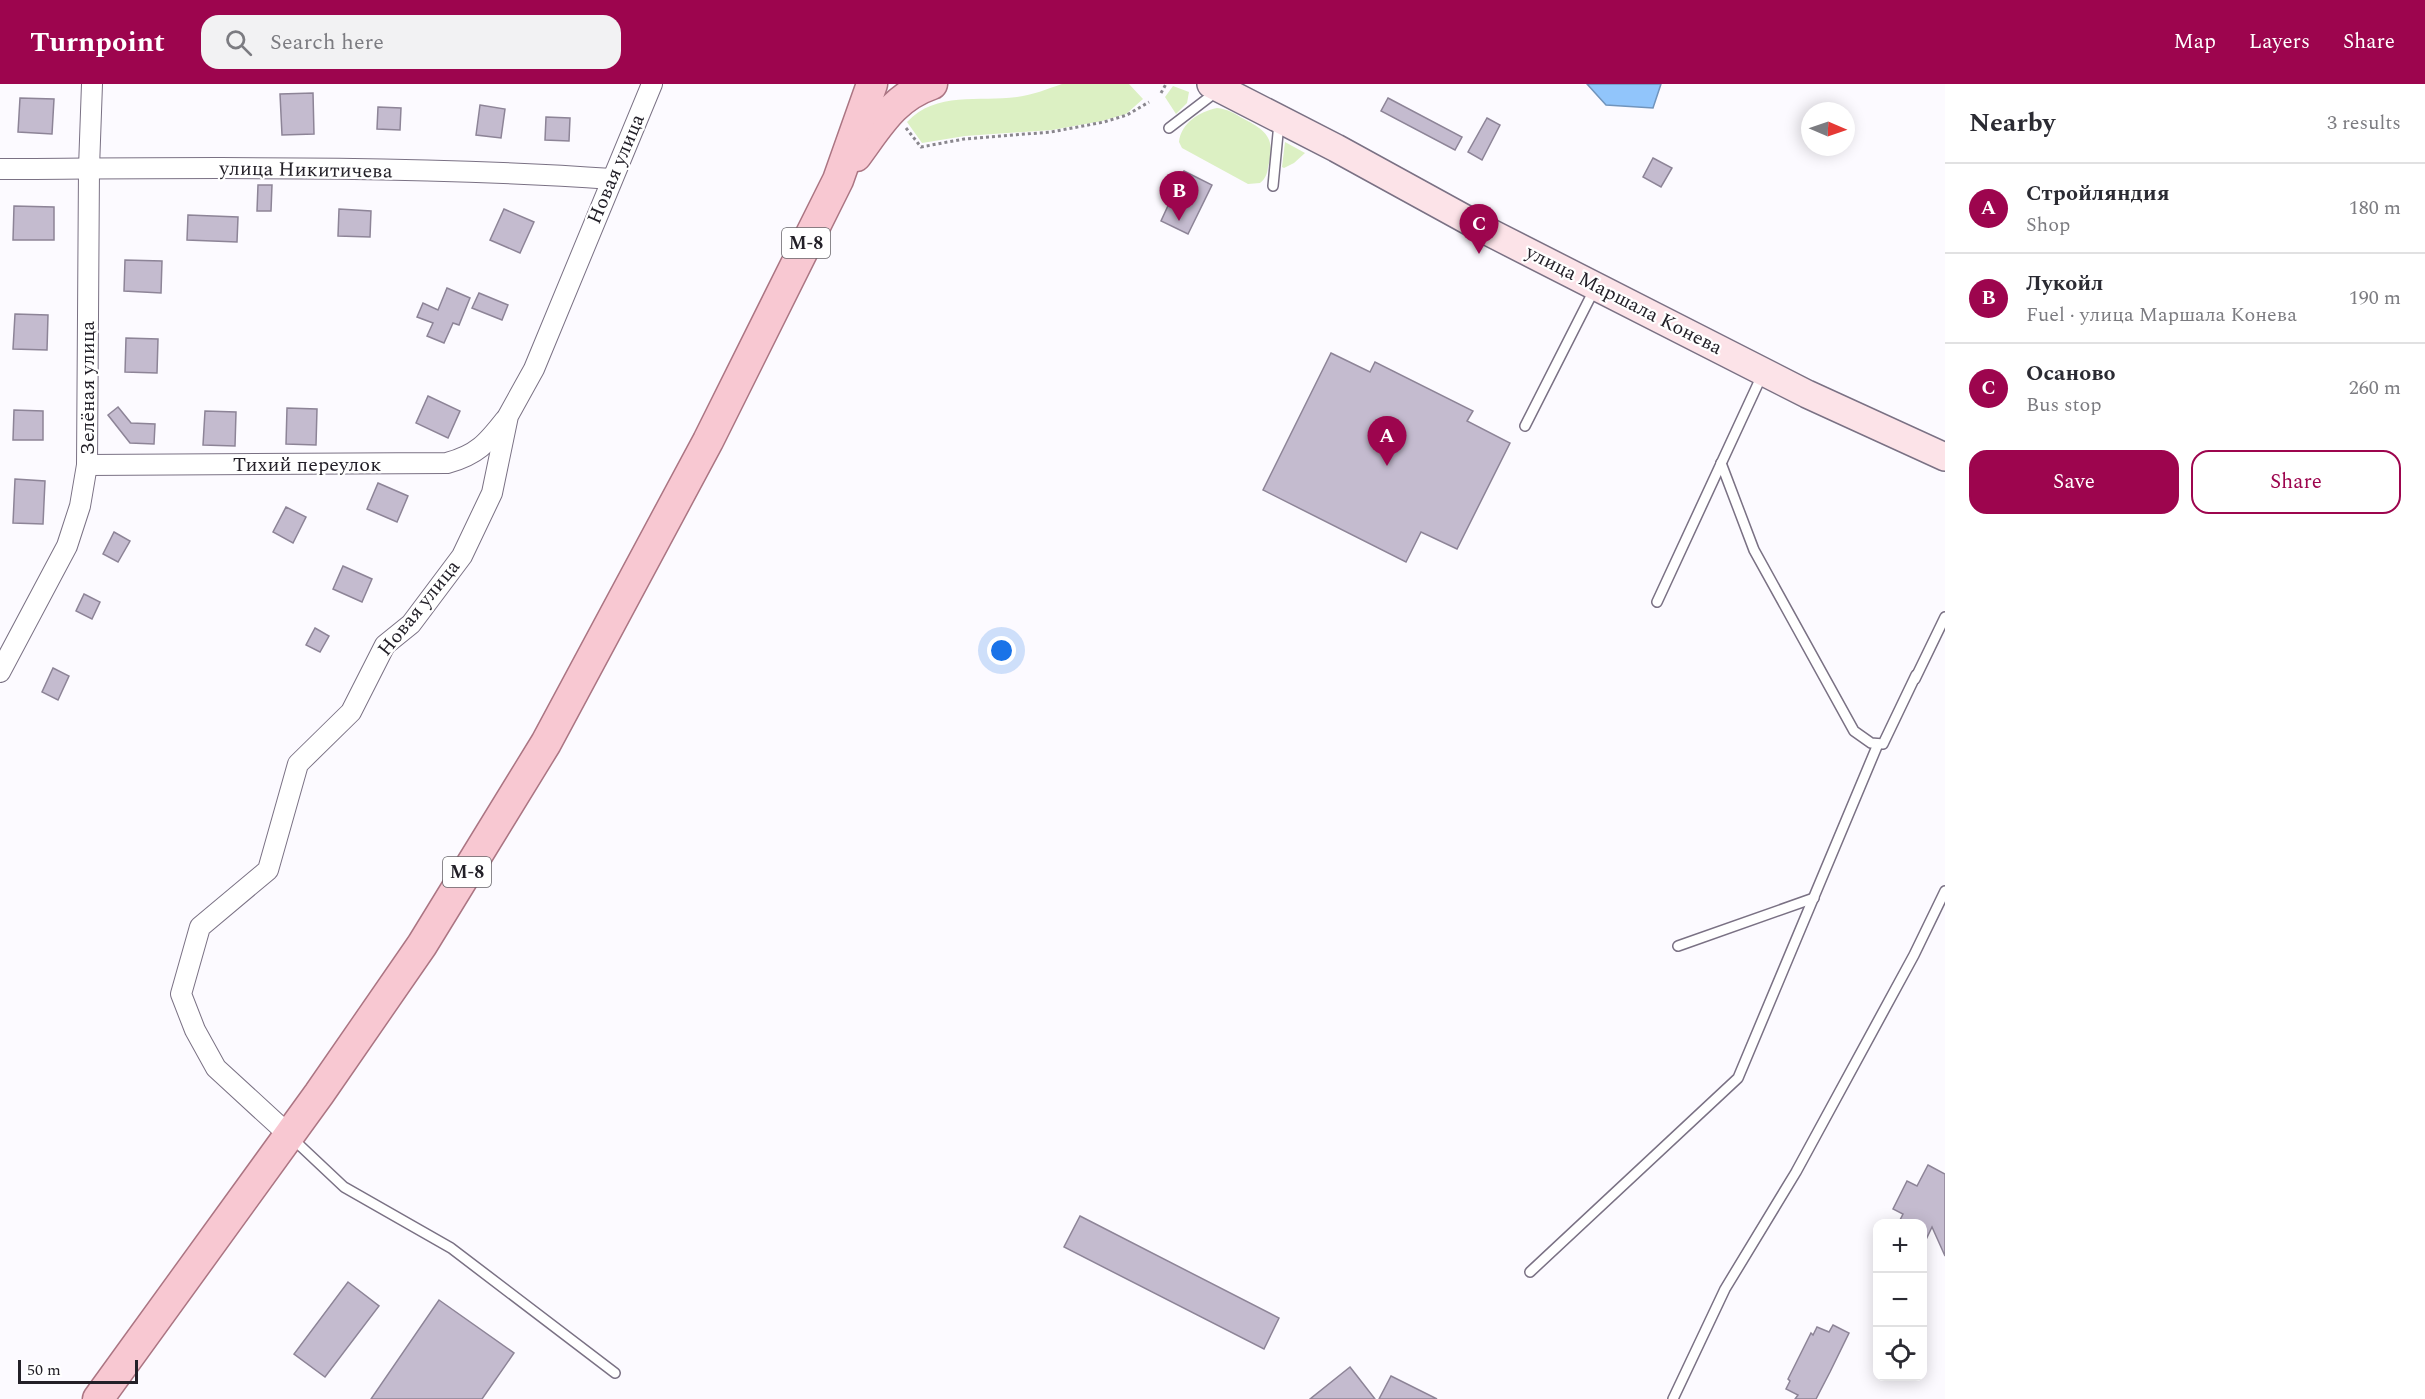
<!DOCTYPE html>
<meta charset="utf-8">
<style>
:root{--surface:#fff;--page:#f2f2f3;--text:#2b2b33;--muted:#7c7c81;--line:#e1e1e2;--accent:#9d054e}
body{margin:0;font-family:Spectral,serif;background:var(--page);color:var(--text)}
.controls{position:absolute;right:18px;bottom:18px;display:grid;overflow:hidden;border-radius:12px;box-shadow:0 3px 15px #0003}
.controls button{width:54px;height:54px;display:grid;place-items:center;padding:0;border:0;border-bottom:2px solid var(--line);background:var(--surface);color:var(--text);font:30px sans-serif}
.compass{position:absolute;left:1801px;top:18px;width:54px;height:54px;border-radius:50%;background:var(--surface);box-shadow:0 3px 15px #0003;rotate:92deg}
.scale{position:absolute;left:18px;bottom:15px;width:120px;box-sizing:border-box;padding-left:6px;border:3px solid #232028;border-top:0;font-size:16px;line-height:21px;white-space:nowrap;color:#232028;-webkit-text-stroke:4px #fff;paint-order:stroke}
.you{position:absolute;left:1002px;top:567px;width:21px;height:21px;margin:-15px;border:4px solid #fff;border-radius:50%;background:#1a73e8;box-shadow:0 0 0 9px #1a73e833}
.badge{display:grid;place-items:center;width:39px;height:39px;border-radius:50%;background:var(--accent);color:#fff;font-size:20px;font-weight:700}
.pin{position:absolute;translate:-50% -50px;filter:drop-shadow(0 2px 3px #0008)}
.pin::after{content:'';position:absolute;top:32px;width:21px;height:18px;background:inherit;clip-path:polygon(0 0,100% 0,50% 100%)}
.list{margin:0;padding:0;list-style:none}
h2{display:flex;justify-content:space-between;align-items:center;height:78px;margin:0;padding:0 24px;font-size:26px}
h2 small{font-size:20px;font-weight:400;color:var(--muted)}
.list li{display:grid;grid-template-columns:39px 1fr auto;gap:18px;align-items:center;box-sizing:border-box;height:90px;padding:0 24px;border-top:2px solid var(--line)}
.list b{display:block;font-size:22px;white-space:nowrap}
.list p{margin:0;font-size:20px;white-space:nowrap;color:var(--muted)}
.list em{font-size:20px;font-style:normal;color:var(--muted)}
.actions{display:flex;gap:12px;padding:18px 24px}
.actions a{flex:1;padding:14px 0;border:2px solid var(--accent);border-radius:18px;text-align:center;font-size:21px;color:var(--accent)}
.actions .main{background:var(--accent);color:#fff}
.icon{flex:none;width:33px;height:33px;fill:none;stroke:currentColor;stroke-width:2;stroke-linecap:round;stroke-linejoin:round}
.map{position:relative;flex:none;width:1945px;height:1315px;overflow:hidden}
header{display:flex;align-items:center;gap:36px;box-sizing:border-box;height:84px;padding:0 30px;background:var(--accent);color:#fff}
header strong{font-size:28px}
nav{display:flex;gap:33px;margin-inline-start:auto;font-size:21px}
.search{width:420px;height:54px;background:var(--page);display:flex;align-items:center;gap:15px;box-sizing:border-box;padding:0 21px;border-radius:18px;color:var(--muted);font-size:22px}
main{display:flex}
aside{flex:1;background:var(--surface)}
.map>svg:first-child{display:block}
.green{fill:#dcf0c3}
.water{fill:#91c5fb;stroke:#7094bc;stroke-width:1.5}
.building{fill:#c4bbcf;stroke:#8d8497;stroke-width:1.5}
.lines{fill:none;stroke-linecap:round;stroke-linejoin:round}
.lane-casing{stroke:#7a7184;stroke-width:12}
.street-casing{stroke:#7a7184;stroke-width:22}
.secondary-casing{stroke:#7a7184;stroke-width:30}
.primary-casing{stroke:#ab7583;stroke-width:33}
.path{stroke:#89868d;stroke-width:3;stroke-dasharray:3 3;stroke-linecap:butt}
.lane{stroke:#fff;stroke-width:9}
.street{stroke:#fff;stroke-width:20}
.secondary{stroke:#fce3e8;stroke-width:27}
.primary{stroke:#f8c8d2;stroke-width:30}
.labels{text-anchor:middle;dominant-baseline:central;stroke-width:4.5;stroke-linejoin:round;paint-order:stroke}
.shield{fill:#fff;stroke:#656368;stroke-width:1.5}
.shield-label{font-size:18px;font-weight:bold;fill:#232028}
.street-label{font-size:20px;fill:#232028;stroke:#fff}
</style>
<header>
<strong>Turnpoint</strong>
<div class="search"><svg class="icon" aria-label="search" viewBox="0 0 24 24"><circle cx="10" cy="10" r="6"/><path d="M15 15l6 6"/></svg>Search here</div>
<nav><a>Map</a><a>Layers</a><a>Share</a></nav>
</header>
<main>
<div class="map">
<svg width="1945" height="1315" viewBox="0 0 1945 1315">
<rect width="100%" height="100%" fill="#fcfaff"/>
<!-- green -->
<g class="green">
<path d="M1062,0h67l14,15 -17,15 -24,7 -50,9 -87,6 -43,7 -15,-21c29,-31 72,-20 110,-25 16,-2 30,-8 45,-13z"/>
<path d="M1173,2l16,6 -2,11 -11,11 -11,-17z"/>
<path d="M1217,24c11,1 18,6 27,11 23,12 32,20 24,48 -1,7 -2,11 -8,16l-12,1 -66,-36 -3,-6c2,-19 20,-30 38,-34z"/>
<path d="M1285,58l20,11 -11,10 -10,5 -2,-1z"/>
</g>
<!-- water -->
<path class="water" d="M1587,0h74l-8,24 -47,-3z"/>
<!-- building -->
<g class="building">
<path d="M313,9l1,41 -32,1 -2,-41z"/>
<path d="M20,14l34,1 -2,35 -34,-2z"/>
<path d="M1388,14l74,39 -7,13 -74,-39z"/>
<path d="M480,21l25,4 -4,29 -25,-3z"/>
<path d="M378,23l23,1 -1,22 -23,-1z"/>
<path d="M546,33l24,1 -1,23 -24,-1z"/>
<path d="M1487,34l13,7 -18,35 -14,-8z"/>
<path d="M1653,74l19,10 -11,19 -18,-10z"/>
<path d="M1184,87l28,14 -24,49 -27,-13z"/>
<path d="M258,101h14l-1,26h-14z"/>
<path d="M14,122l40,1v33h-41z"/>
<path d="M339,125l32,2 -1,26 -32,-1z"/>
<path d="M504,125l30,13 -14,31 -30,-13z"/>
<path d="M188,131l50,2 -1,25 -50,-2z"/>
<path d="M125,176l37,1 -1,32 -37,-2z"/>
<path d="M447,204l23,10 -11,27 -6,-2 -9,20 -17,-7 6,-13 -16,-6 6,-14 15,7z"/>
<path d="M479,209l29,12 -6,15 -30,-12z"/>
<path d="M15,230l33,1 -1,35 -34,-1z"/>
<path d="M126,254l32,1 -1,34 -32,-1z"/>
<path d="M1331,269l39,19 5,-10 98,49 -6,10 43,22 -53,106 -36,-17 -15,30 -143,-72z"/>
<path d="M428,312l32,15 -12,27 -32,-15z"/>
<path d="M118,323l13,16 24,1 -1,20 -24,-1 -22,-28z"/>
<path d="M287,324l30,1 -1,36 -30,-1z"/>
<path d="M14,326l29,1v29h-30z"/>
<path d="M205,327l31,1 -1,34 -32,-1z"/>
<path d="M15,395l30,2 -2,43 -30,-1z"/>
<path d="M378,399l30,13 -11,26 -30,-13z"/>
<path d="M286,423l20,10 -13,26 -20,-11z"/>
<path d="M114,448l16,9 -12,21 -15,-8z"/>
<path d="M343,482l29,13 -10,23 -29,-13z"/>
<path d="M84,510l16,8 -8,17 -16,-8z"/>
<path d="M315,544l14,8 -9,16 -14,-7z"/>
<path d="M53,584l16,8 -11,24 -16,-8z"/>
<path d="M1928,1081l17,9v82l-13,-29 -9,19v-22h-25l5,-10 -10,-5 14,-28 10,5z"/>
<path d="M1080,1132l199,102 -15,31 -200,-102z"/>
<path d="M348,1198l31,24 -54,71 -31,-23z"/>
<path d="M439,1216l75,53 -32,46h-111z"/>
<path d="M1833,1241l16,8 -19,39 -14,27h-21l3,-4 -12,-6 4,-8 -2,-2 23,-46 2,2 4,-8 12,5z"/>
<path d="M1350,1283l25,32h-65z"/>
<path d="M1391,1292l46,23h-58z"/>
</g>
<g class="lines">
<defs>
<g id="lane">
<path d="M1169,44l47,-36"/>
<path d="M1273,102l6,-63"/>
<path d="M1525,342l69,-136"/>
<path d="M1721,379l33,87 100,181 17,12 12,1 33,-69"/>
<path d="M1657,518l106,-229"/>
<path d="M1915,595l30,-62"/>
<path d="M1678,862l136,-48"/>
<path d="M293,1055l51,48 107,61 164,125"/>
<path d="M1530,1188l208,-194 140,-334"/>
<path d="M1673,1315l52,-110 71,-117 118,-217 31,-64"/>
</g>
<g id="street">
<path d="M0,85c204,-1 409,-4 612,10"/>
<path d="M87,381l360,-2c30,-8 40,-20 58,-43"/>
<path d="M0,588l67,-126 13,-40 7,-41 2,-297 3,-84"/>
<path d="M289,1051l-73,-67 -21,-38 -14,-36 19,-67 68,-57 30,-106 53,-52 34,-67 26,-21 51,-68 30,-63 16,-77 26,-47 118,-285"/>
</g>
<path id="secondary" d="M1211,0l125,64 153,84 318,162 138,63"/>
<g id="primary">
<path d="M856,72c23,-31 38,-59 76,-72"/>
<path d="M98,1315l221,-305 103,-149 124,-202 162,-302 130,-261 34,-96"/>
</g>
</defs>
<!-- lane casing -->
<use href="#lane" class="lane-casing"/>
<!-- street casing -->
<use href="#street" class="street-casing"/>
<!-- secondary casing -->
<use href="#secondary" class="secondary-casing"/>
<!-- primary casing -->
<use href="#primary" class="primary-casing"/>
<!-- path -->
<g class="path">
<path d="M1161,9l5,-9"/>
<path d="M906,44l15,19 43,-8 87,-7 53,-10 23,-7 22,-13"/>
</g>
<!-- lane -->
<use href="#lane" class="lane"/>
<!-- street -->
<use href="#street" class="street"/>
<!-- secondary -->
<use href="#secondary" class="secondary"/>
<!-- primary -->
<use href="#primary" class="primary"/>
</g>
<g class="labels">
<!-- shield labels -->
<g class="shield">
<rect x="782" y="144" width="48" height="30" rx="4.5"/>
<rect x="443" y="773" width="48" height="30" rx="4.5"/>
</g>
<g class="shield-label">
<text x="806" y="159">М-8</text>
<text x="467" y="788">М-8</text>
</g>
<!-- street labels -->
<g class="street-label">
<text transform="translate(616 85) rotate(-67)">Новая улица</text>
<text transform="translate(306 86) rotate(1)">улица Никитичева</text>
<text transform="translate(1624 216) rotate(27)">улица Маршала Конева</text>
<text transform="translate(88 304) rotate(-90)">Зелёная улица</text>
<text x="307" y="381">Тихий переулок</text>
<text transform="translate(419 524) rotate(-51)">Новая улица</text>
</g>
</g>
</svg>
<div class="controls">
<button>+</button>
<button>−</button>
<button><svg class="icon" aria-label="locate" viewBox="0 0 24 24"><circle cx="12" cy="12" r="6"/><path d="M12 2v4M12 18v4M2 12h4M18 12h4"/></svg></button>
</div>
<svg class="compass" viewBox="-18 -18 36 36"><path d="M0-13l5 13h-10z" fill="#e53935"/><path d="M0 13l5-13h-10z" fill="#7c7c81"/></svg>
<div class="scale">50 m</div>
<div class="you"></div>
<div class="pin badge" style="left:1387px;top:382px">A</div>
<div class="pin badge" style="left:1179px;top:137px">B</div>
<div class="pin badge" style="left:1479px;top:170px">C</div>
</div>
<aside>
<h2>Nearby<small>3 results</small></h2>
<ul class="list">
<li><span class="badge">A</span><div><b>Стройляндия</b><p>Shop</p></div><em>180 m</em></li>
<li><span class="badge">B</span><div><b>Лукойл</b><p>Fuel · улица Маршала Конева</p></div><em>190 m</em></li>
<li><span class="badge">C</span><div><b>Осаново</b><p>Bus stop</p></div><em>260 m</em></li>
</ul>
<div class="actions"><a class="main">Save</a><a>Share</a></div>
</aside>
</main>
